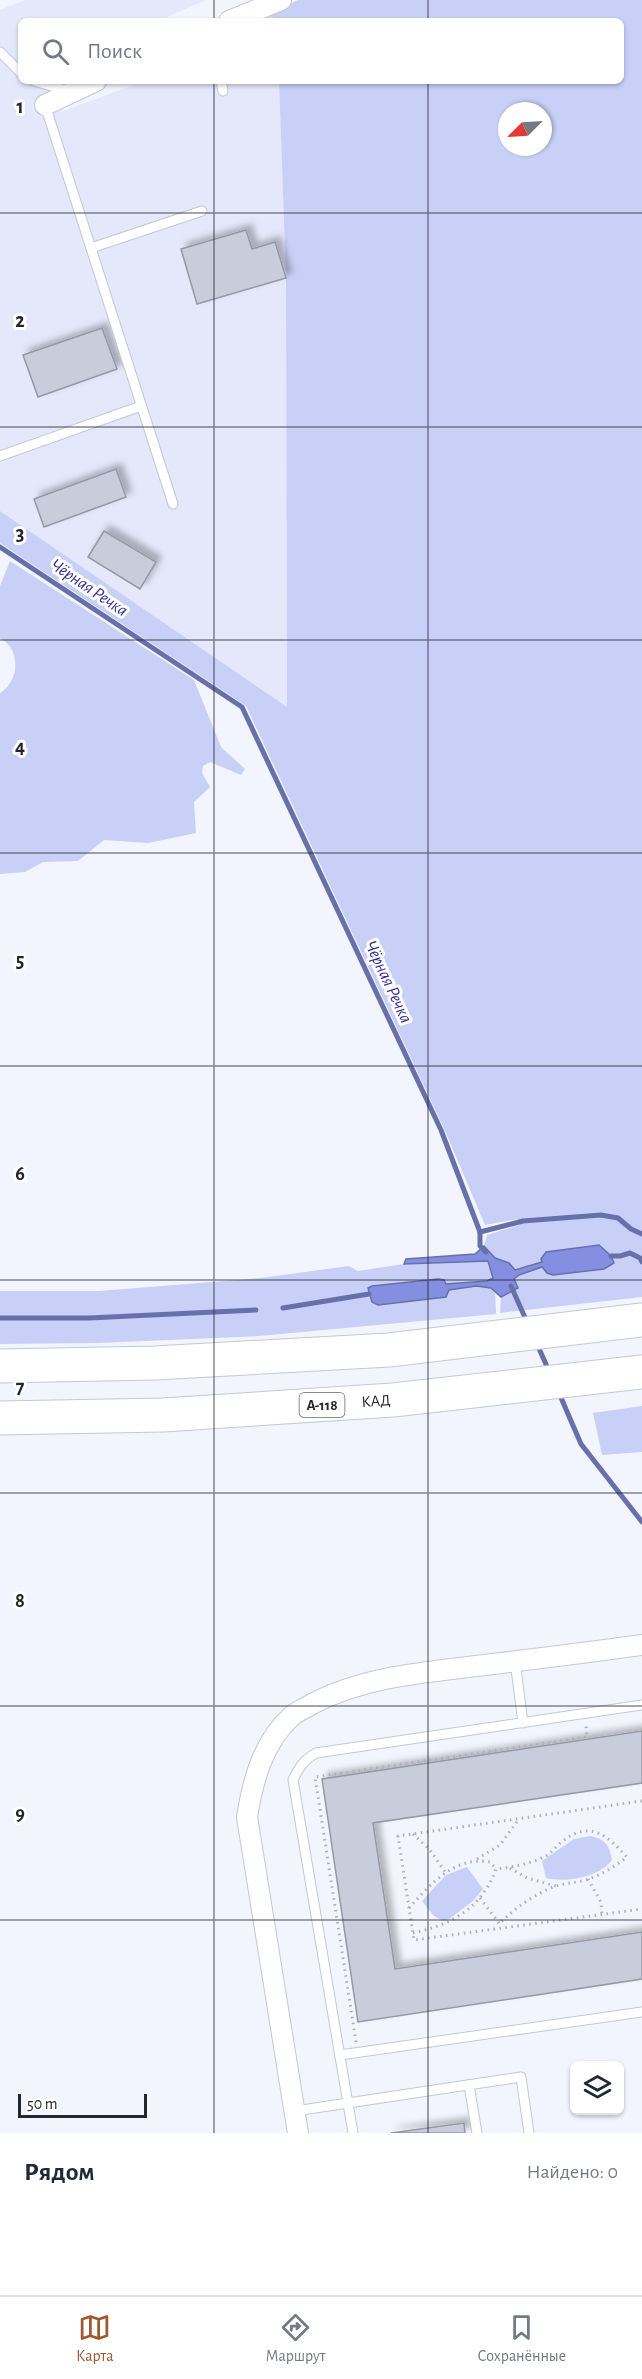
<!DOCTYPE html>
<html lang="ru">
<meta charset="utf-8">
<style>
:root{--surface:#fff;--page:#f6f6f7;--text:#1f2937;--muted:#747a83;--line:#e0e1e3;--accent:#9f592f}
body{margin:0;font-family:"Alegreya Sans",sans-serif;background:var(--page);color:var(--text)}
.controls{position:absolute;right:18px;bottom:18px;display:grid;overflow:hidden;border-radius:9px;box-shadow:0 2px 4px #0004}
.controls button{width:54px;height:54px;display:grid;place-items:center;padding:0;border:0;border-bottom:2px solid var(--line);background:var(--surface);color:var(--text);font:30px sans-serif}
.compass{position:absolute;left:498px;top:102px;width:54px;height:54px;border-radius:50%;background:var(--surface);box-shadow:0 2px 4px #0004;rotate:246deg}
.scale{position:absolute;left:18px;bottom:15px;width:129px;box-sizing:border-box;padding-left:6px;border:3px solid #25262b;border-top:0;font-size:16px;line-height:21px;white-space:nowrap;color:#25262b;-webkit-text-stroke:4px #fff;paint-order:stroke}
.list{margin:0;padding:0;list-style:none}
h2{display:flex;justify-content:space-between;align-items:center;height:78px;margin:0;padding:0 24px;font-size:26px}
h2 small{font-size:20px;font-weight:400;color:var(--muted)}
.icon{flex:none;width:33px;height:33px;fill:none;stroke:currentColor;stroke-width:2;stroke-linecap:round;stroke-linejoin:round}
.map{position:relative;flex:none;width:642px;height:2133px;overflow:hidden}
.search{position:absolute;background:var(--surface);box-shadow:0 2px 4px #0004;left:18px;right:18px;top:18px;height:66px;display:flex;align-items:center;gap:15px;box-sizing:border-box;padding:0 21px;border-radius:9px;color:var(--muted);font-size:22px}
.sheet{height:162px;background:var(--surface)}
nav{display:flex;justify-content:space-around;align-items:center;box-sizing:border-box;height:84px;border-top:2px solid var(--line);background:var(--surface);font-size:16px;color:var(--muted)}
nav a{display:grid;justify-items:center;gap:3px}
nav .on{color:var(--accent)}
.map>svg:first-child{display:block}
.built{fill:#e5e8fa}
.green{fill:#c8d0f8;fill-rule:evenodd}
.water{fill:#848fe1;stroke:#6870aa;stroke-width:1.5}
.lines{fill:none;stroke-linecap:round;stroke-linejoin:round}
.stream{stroke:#6870aa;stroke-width:5}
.building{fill:#c9ccdb;stroke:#9598a6;stroke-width:1.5;filter:url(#shadow)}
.service-casing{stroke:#c4c7d6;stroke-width:11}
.minor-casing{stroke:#c4c7d6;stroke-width:22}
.motorway-casing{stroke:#c4c7d6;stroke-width:35}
.path{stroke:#aeb0b8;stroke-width:3;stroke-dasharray:1.5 4.5;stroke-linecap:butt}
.service{stroke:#fff;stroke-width:9}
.minor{stroke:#fff;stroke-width:20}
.motorway{stroke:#fff;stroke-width:33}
.grid{fill:none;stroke:#25262b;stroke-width:1.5;stroke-opacity:0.55}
.labels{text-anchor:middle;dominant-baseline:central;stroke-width:6;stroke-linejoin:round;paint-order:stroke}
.shield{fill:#fff;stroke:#66676b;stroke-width:1.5}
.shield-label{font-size:15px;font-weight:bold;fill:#25262b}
.street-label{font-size:16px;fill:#25262b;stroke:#fff}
.water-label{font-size:18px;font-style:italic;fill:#333190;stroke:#fff}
.grid-label{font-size:20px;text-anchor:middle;font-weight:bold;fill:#25262b;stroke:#fff;stroke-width:6;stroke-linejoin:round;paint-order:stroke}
</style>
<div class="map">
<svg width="642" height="2133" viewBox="0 0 642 2133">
<defs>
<filter id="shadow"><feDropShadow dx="5.5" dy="-5.5" stdDeviation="3" flood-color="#0004"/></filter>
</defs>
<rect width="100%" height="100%" fill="#f2f4fe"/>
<!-- built -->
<path class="built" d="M25,0h181l-48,21h-137v60h24l18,30 82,-30h134l7,197 1,430 -287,-197v-501z"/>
<!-- green -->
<g class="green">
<path d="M298,0h344v1297l-142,16 1,-16 17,-9 -4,-9 5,-4 23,-8 2,3 -2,-8 -28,8 -5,-7 -14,-5 -11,-12 3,-11 32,-10 -1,-6 -33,6 -39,-92 -200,-427 -246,-163v-32l287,196 -1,-429 -7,-197h342v-60h-344v-3l-14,-1zM507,111h36v36h-36z"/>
<path d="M10,561l184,119 27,67 24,22 -4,6 -31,-13 -7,4 -1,7 8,14 -16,15 2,31 -48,10 -44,-3 -26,21 -35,1 -18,10 -25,2v-181c20,-12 21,-44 0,-55v-52z"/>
<path d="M488,1261l5,17 -6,3 -42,3 1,13 3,-7 27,-4 15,2 4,5 1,21 -237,22 -161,7 -98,1v-53h99l162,-13 88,-12 9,5 46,-7z"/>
<path d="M642,1406v46l-40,3 -9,-42z"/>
<path d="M590,1836c15,3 19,8 22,24 -12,17 -46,23 -66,18l-4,-17 32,-22z"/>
<path d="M467,1867l16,22 -10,12 -24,18 -5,2 -10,-5 -12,-15 24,-26z"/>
</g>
<!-- water -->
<path class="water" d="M599,1245l12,11 3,7 -10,6 -51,6 -6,-2 -5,-6 -23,8 -5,4 4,9 -17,9 -10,-9 -15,-2 -27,4 -3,7 -68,8 -6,-3 -4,-14 4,-2 66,-7 6,1 2,4 41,-3 6,-3 -5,-17 -84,3 2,-5 69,-5 9,-8 11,12 14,5 6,7 27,-8 -1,-3 5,-7z"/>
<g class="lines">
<!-- stream -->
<g class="stream">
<path d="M0,547l242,160 199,423 39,102v14l6,6"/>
<path d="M480,1232l43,-11 78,-6 17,3 13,11 11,5"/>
<path d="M611,1256h9l10,-3 10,5 2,4"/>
<path d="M511,1286l16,36"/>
<path d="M283,1308l86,-14"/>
<path d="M0,1318h89l167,-8"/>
<path d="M537,1344l12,27"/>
<path d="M559,1393l22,51 61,78"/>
</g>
</g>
<!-- building -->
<g class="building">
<path d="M246,230l6,19 23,-7 11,36 -89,26 -16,-55z"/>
<path d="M102,328l15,41 -79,28 -15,-42z"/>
<path d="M116,469l10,28 -82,30 -10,-28z"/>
<path d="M104,531l52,31 -16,27 -52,-32z"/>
<path d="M642,1731v52l-269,40 22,146 247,-37v47l-284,43 -36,-243z"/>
<path d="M464,2123l1,10h-74z"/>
</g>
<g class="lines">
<defs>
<g id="service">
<path d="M0,52l21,21"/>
<path d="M34,81l35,10"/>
<path d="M221,81l2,10"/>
<path d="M45,105l128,399"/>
<path d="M91,248l111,-37"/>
<path d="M0,456l141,-50"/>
<path d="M515,1661l8,62"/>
<path d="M340,2055l302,-43"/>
<path d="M469,2085l8,48"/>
<path d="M295,2111l226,-34 8,56"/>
<path d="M353,2133l-60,-353c6,-13 11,-20 23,-27l326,-48"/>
</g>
<g id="minor">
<path d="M229,21l52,-21"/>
<path d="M45,105l51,-24"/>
<path d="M298,2133l-51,-316c6,-37 16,-76 46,-102 5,-4 13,-7 19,-11 55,-29 120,-32 181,-40 50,-6 99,-12 149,-19"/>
</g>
<g id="motorway">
<path d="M0,1366l155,-3 234,-13 253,-30"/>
<path d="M0,1418l163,-3 230,-15 249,-28"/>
</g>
</defs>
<!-- service casing -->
<use href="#service" class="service-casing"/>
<!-- minor casing -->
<use href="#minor" class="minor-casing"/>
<!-- motorway casing -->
<use href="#motorway" class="motorway-casing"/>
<!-- path -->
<g class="path">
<path d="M642,1801l-244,35 16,104 228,-31"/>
<path d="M413,1834l17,16 16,23"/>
<path d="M477,1859l23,-14 19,-26"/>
<path d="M510,1868l17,10 29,8"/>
<path d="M588,1879l13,23 1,13"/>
<path d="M480,1898l19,25"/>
<path d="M409,1908c22,-24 45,-52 81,-46l6,7"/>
<path d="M413,1933c38,-8 69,-25 83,-64 16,-2 35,-5 50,-13 6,-4 11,-11 18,-16 28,-20 43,-4 63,17 -13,10 -26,18 -41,23 -11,3 -22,3 -33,7 -21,9 -38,21 -54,37"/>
<path d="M356,2042l-41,-265 272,-40 -1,-12"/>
</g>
<!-- service -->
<use href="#service" class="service"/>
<!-- minor -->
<use href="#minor" class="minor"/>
<!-- motorway -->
<use href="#motorway" class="motorway"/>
</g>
<!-- grid -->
<path class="grid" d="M214,0v21M428,0v21M214,81v2052M428,81v2052M0,213h642M0,427h642M0,640h642M0,853h642M0,1066h642M0,1280h642M0,1493h642M0,1706h642M0,1920h642"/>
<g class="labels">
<!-- shield labels -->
<rect class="shield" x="299.5" y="1393" width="45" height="24" rx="4.5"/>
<g class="shield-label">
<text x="322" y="1405">А-118</text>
</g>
<!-- street labels -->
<g class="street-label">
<text transform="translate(376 1401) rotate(-4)">КАД</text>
</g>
<!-- water labels -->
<g class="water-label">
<text transform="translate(89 588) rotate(34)">Чёрная Речка</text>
<text transform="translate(388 982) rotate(65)">Чёрная Речка</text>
</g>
</g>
<g class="grid-label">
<text x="20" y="113">1</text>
<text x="20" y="327">2</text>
<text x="20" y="540">3</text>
<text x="20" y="753">4</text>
<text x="20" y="967">5</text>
<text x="20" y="1180">6</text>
<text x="20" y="1393">7</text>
<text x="20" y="1607">8</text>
<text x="20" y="1820">9</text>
</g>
</svg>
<div class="controls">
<button><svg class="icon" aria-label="layers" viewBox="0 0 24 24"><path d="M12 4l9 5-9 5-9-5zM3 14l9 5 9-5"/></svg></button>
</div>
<svg class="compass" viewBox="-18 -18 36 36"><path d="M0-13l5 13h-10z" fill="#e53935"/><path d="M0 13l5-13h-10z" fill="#747a83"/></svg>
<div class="scale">50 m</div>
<div class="search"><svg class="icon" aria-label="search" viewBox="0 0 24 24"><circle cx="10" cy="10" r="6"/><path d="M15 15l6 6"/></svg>Поиск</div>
</div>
<section class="sheet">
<h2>Рядом<small>Найдено: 0</small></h2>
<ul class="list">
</ul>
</section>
<nav>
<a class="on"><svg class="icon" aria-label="map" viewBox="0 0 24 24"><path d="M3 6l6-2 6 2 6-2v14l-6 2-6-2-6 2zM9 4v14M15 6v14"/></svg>Карта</a>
<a><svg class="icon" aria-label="directions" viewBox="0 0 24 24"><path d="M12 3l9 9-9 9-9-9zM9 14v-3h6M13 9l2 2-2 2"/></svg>Маршрут</a>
<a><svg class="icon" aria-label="saved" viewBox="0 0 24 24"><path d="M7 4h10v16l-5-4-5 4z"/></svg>Сохранённые</a>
</nav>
